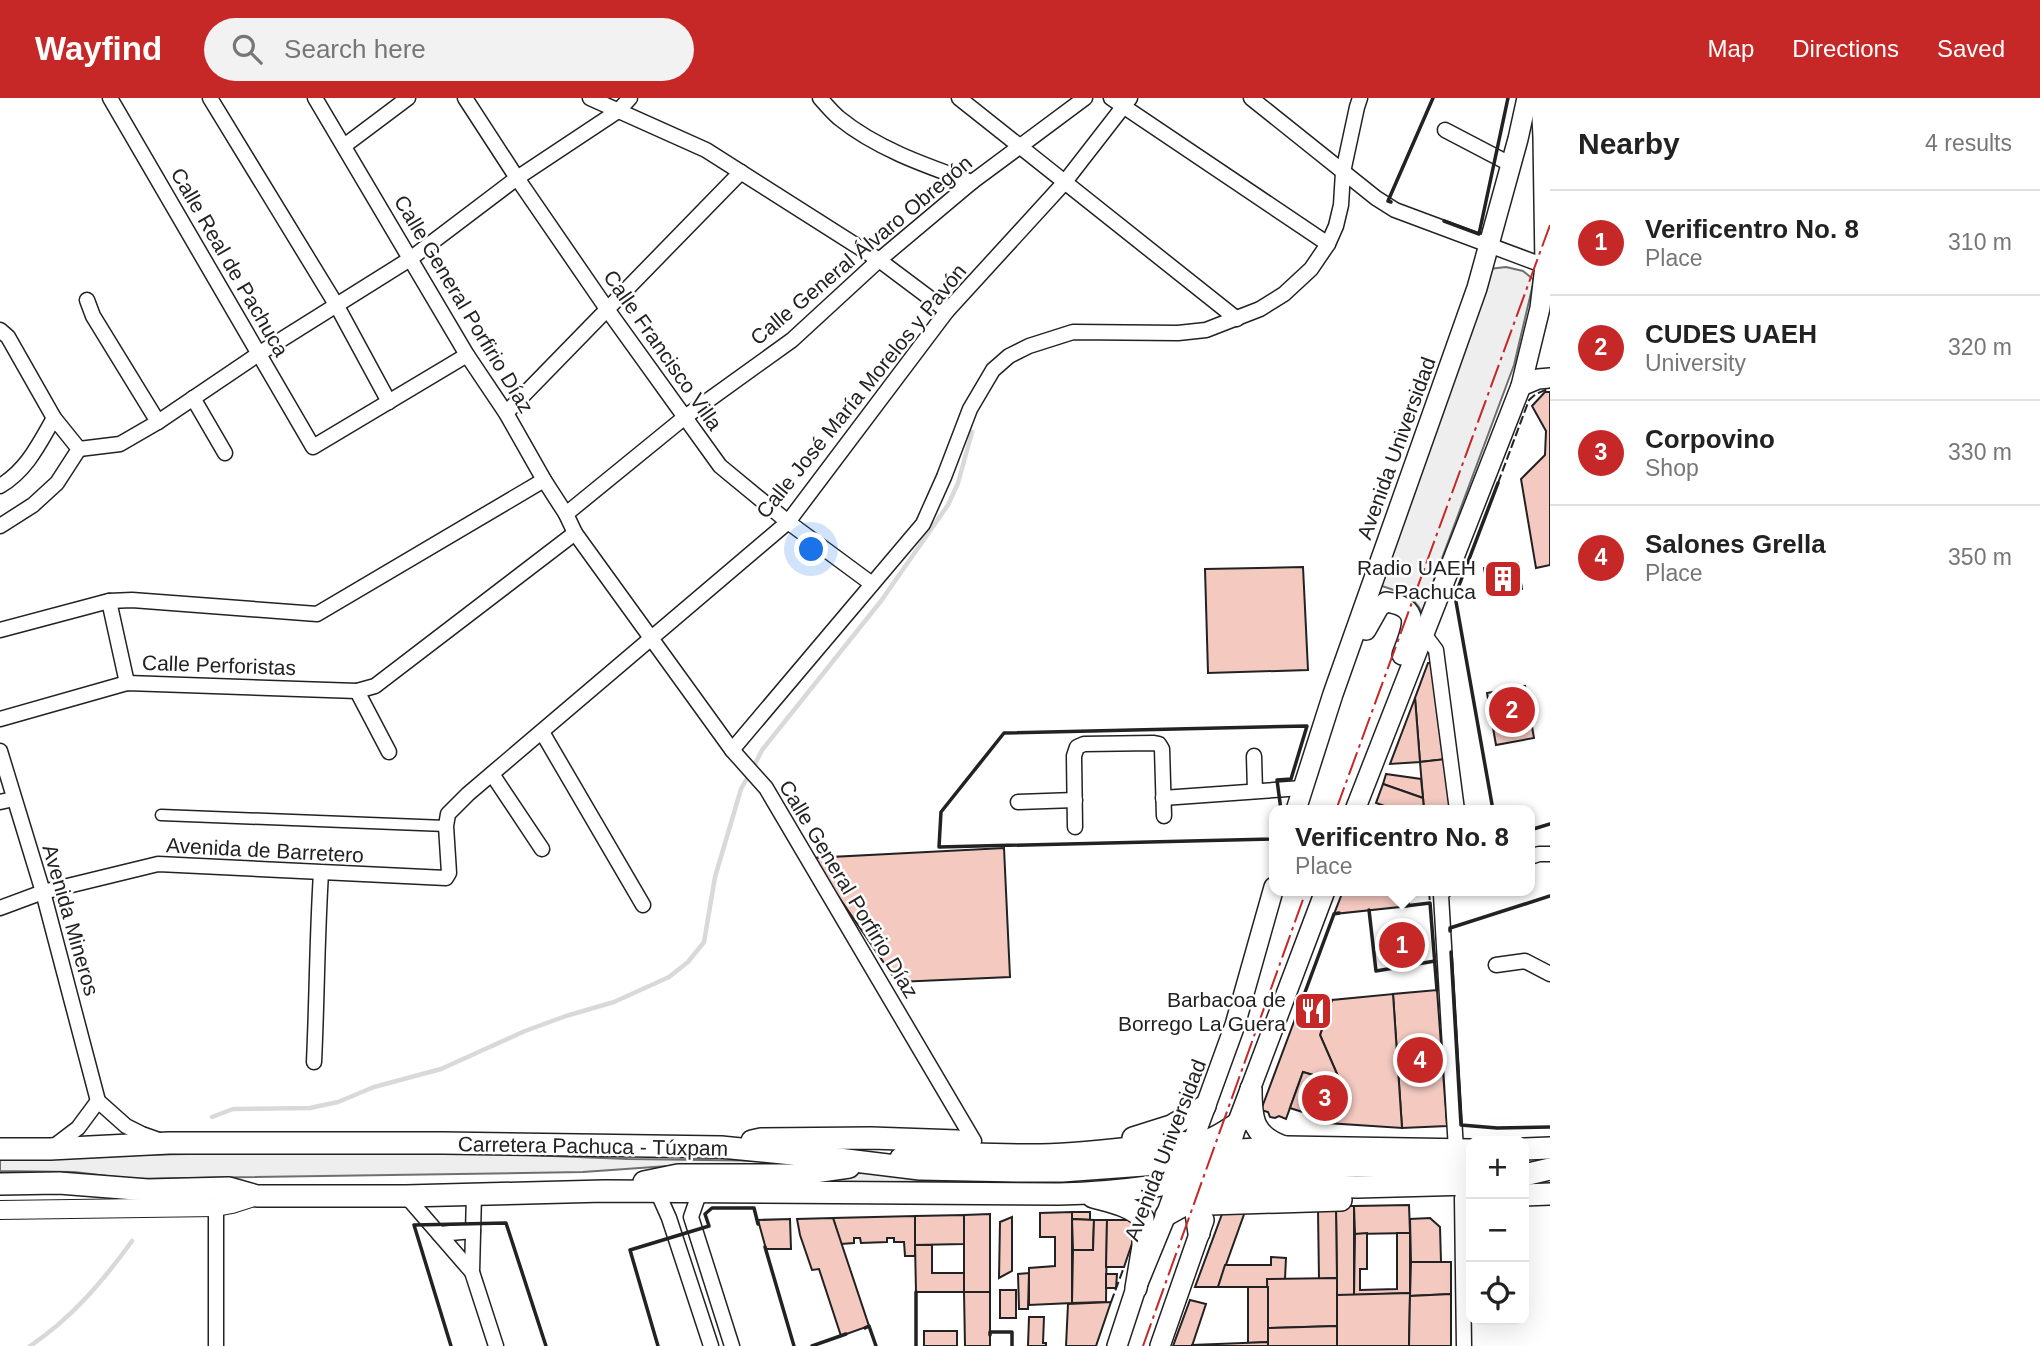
<!DOCTYPE html>
<meta charset="utf-8">
<style>
:root{--surface:#fff;--page:#f2f2f2;--text:#222;--muted:#767676;--line:#e0e0e0;--accent:#c62828}
body{margin:0;font-family:Helvetica,sans-serif;background:var(--page);color:var(--text)}
.controls{position:absolute;right:21px;bottom:21px;display:grid;overflow:hidden;border-radius:14px;box-shadow:0 7px 28px #0002}
.controls button{width:63px;height:63px;display:grid;place-items:center;padding:0;border:0;border-bottom:2px solid var(--line);background:var(--surface);color:var(--text);font:35px sans-serif}
.you{position:absolute;left:812px;top:452px;width:24px;height:24px;margin:-18px;border:5px solid #fff;border-radius:50%;background:#1a73e8;box-shadow:0 0 0 10px #1a73e833}
.badge{display:grid;place-items:center;width:46px;height:46px;border-radius:50%;background:var(--accent);color:#fff;font-size:23px;font-weight:700}
.pin{position:absolute;translate:-50% -50%;border:4px solid #fff;box-shadow:0 2px 7px #0006}
.popup{position:absolute;left:1269px;top:707px;width:266px;height:91px;box-sizing:border-box;display:grid;place-content:center;border-radius:14px;background:var(--surface);filter:drop-shadow(0 2px 5px #0005);font-size:23px;white-space:nowrap;color:var(--muted)}
.popup b{font-size:26px;color:var(--text)}
.popup::after{content:'';position:absolute;left:50%;top:100%;margin-left:-14px;border:14px solid transparent;border-top-color:var(--surface)}
.list{margin:0;padding:0;list-style:none}
h2{display:flex;justify-content:space-between;align-items:center;height:91px;margin:0;padding:0 28px;font-size:30px}
h2 small{font-size:23px;font-weight:400;color:var(--muted)}
.list li{display:grid;grid-template-columns:46px 1fr auto;gap:21px;align-items:center;box-sizing:border-box;height:105px;padding:0 28px;border-top:2px solid var(--line)}
.list b{display:block;font-size:26px;white-space:nowrap}
.list p{margin:0;font-size:23px;white-space:nowrap;color:var(--muted)}
.list em{font-size:23px;font-style:normal;color:var(--muted)}
.icon{flex:none;width:38px;height:38px;fill:none;stroke:currentColor;stroke-width:2;stroke-linecap:round;stroke-linejoin:round}
.map{position:relative;flex:none;width:1550px;height:1248px;overflow:hidden}
header{display:flex;align-items:center;gap:42px;box-sizing:border-box;height:98px;padding:0 35px;background:var(--accent);color:#fff}
header strong{font-size:33px}
nav{display:flex;gap:38px;margin-inline-start:auto;font-size:24px}
.search{width:490px;height:63px;background:var(--page);display:flex;align-items:center;gap:18px;box-sizing:border-box;padding:0 24px;border-radius:38px;color:var(--muted);font-size:26px}
main{display:flex}
aside{flex:1;background:var(--surface)}
.map>svg:first-child{display:block}
.green{fill:#eee;stroke:#6f6f6f;stroke-width:2}
.lines{fill:none;stroke-linecap:round;stroke-linejoin:round}
.stream{stroke:#d9d9d9;stroke-width:4.5}
.building{fill:#f3c9c0;stroke:#222;stroke-width:2}
.pedestrian-casing{stroke:#222;stroke-width:13}
.minor-casing{stroke:#222;stroke-width:17}
.tertiary-casing{stroke:#222;stroke-width:20}
.secondary-casing{stroke:#222;stroke-width:22}
.primary-casing{stroke:#222;stroke-width:24}
.pedestrian{stroke:#fff;stroke-width:10}
.minor{stroke:#fff;stroke-width:14}
.tertiary{stroke:#fff;stroke-width:18}
.secondary{stroke:#fff;stroke-width:19}
.primary{stroke:#fff;stroke-width:21}
.fence{stroke:#222;stroke-width:2;stroke-dasharray:9 3.5;stroke-linecap:butt}
.wall{stroke:#222;stroke-width:3.5}
.power{stroke:#c62828;stroke-width:2;stroke-dasharray:24 5 3.5 5;stroke-linecap:butt}
.labels{text-anchor:middle;dominant-baseline:central;stroke-width:5;stroke-linejoin:round;paint-order:stroke}
.street-label{font-size:21px;fill:#222;stroke:#fff}
.poi-label{font-size:21px;fill:#222;stroke:#fff;text-anchor:end}
</style>
<header>
<strong>Wayfind</strong>
<div class="search"><svg class="icon" aria-label="search" viewBox="0 0 24 24"><circle cx="10" cy="10" r="6"/><path d="M15 15l6 6"/></svg>Search here</div>
<nav><a>Map</a><a>Directions</a><a>Saved</a></nav>
</header>
<main>
<div class="map">
<svg width="1550" height="1248" viewBox="0 0 1550 1248">
<rect width="100%" height="100%" fill="#fff"/>
<!-- green -->
<g class="green">
<path d="M1506,169l17,4 11,9 -20,85 -92,247c-11,-19 -23,-20 -43,-27l110,-316z"/>
<path d="M252,1055l247,1 129,5 161,2 5,2 -4,4 -122,-1 -85,6 -450,7 -59,-7 -74,-1v-14z"/>
<path d="M873,1072l99,9 1,2 -161,2z"/>
</g>
<g class="lines">
<!-- stream -->
<g class="stream">
<path d="M753,670l9,-18 119,-149 67,-96 10,-22 14,-51"/>
<path d="M212,1019l21,-8 77,-1 28,-6 36,-15 67,-18 84,-38 41,-15 48,-14 55,-25 19,-15 16,-20 11,-65 26,-88 8,-14"/>
<path d="M30,1248c42,-28 73,-65 102,-105"/>
</g>
</g>
<!-- building -->
<g class="building">
<path d="M1545,294h5v173l-14,3 -15,-89 24,-24 1,-24 -14,-25z"/>
<path d="M1518,465l4,26 -33,6 -5,-27z"/>
<path d="M1303,469l5,103 -100,3 -3,-104z"/>
<path d="M1428,565h7l11,96 -26,3 -5,-64z"/>
<path d="M1525,588l9,52 -38,7 -9,-52z"/>
<path d="M1415,600l5,64 -30,2z"/>
<path d="M1446,661l6,51h-28l-4,-48z"/>
<path d="M1386,676l35,5 2,19 -40,-14z"/>
<path d="M1383,686l40,14 1,12h-28l-20,-7z"/>
<path d="M1004,750l6,129 -113,5 -85,-124z"/>
<path d="M1343,793l65,1 1,14 -75,8z"/>
<path d="M1412,826l8,35 -27,7 -8,-35z"/>
<path d="M1437,892l10,136 -45,2 -9,-134z"/>
<path d="M1393,896l9,134 -75,-5 14,-40 -21,-48 12,-35z"/>
<path d="M1332,902l-10,29 -27,-10 6,-16z"/>
<path d="M1295,921l27,10 -2,6 21,48 -38,-11 -17,47 -7,-3 -4,2 -5,-1 -2,-5 -7,-2z"/>
<path d="M1303,974l20,6 -14,36 -19,-6z"/>
<path d="M1323,980l18,5 -13,37 -19,-6z"/>
<path d="M1409,1107l1,28 -55,1 -1,-28z"/>
<path d="M1225,1108h22l-29,81h-23z"/>
<path d="M1336,1108h18v89h-17z"/>
<path d="M1318,1112l18,1 1,67 -18,1z"/>
<path d="M1072,1114v91l-43,2v-37l26,-2v-29h-15v-24z"/>
<path d="M1072,1114h18v8l-18,-1z"/>
<path d="M990,1116v78h-26v-77z"/>
<path d="M964,1117v29l-49,1v-29z"/>
<path d="M915,1118v40h-10l-1,-14h-10v-4h-7v4l-26,1 -1,-5h-6v5l-13,1 -8,-26z"/>
<path d="M1012,1119v54l-13,7 1,-56z"/>
<path d="M833,1120l36,108 -28,10 -22,-67 -7,1 -12,-35 -3,-16z"/>
<path d="M1430,1120l10,9 1,35h-30l-1,-43z"/>
<path d="M790,1121l1,30h-25l-8,-29z"/>
<path d="M1072,1121l22,1 -1,30h-20z"/>
<path d="M1094,1122h13l-1,82 -34,1 1,-53h20z"/>
<path d="M1107,1122h33l-16,47h-18z"/>
<path d="M1367,1135v36h-7v21l37,-1v-56h13v60l-56,2 1,-61z"/>
<path d="M915,1147h17v28h32v19h-48z"/>
<path d="M1271,1159l15,1 -1,21h-18l1,8h-50l7,-22h46z"/>
<path d="M1411,1164h40v32l-41,2z"/>
<path d="M1029,1175l-1,36h-9l-1,-35z"/>
<path d="M1106,1176h11l-1,14h-10z"/>
<path d="M1337,1180v48l-69,2 -1,-49z"/>
<path d="M1248,1189h20v55l-20,1z"/>
<rect x="1000" y="1192" width="16" height="28"/>
<path d="M964,1194h26v54h-25z"/>
<path d="M1410,1195l-1,53h-72v-51z"/>
<path d="M1451,1196v52h-42l1,-50z"/>
<path d="M1190,1202l16,4 -14,42h-19z"/>
<path d="M1111,1204l-15,44h-30l2,-42z"/>
<path d="M1029,1219h15l-1,26h3v3h-18z"/>
<path d="M1337,1228v20h-69v-18z"/>
<rect x="924" y="1233" width="33" height="15"/>
<path d="M1268,1244v4h-76v-1z"/>
</g>
<g class="lines">
<defs>
<path id="pedestrian" d="M161,717l285,11"/>
<g id="minor">
<path d="M110,0l203,349 154,-92"/>
<path d="M210,0l127,208 52,96"/>
<path d="M315,0l152,257 39,58 38,67 22,34 9,19 157,217 34,38 208,353"/>
<path d="M465,0l52,80 90,131 113,157 68,56 84,62"/>
<path d="M590,0l116,52 173,110 68,51"/>
<path d="M820,0c6,7 12,14 19,20 38,31 88,48 133,64"/>
<path d="M959,0l278,221"/>
<path d="M1111,0l217,146"/>
<path d="M1251,0l125,100 19,12 150,56"/>
<path d="M1445,32l65,34"/>
<path d="M344,48l64,-48"/>
<path d="M87,202l6,16 65,106"/>
<path d="M0,232l8,7 46,81 25,31"/>
<path d="M193,300l32,55"/>
<path d="M506,315l235,-241"/>
<path d="M79,351l41,-5 38,-22 102,-69 150,-94 107,-81 101,-67 12,-13"/>
<path d="M0,388c27,-16 39,-42 54,-68"/>
<path d="M566,416l119,-97 107,-77 87,-80 93,-78 113,-84"/>
<path d="M0,428l33,-21 24,-22 22,-34"/>
<path d="M109,503l18,82"/>
<path d="M0,532l109,-29 23,-1 185,14 227,-134"/>
<path d="M1424,536l12,16 21,160"/>
<path d="M357,593l32,61"/>
<path d="M0,621l127,-36 230,8 18,-5 200,-153"/>
<path d="M542,634l101,173"/>
<path d="M732,652l191,-226 21,-47 26,-68 23,-39 16,-14 20,-10 44,-14 105,1 28,-3 54,-21 24,-15 27,-25 17,-25 8,-18 5,-21 2,-33 14,-65 3,-9"/>
<path d="M0,653l43,141 55,209 28,25 16,8 17,6"/>
<path d="M1254,658l1,35"/>
<path d="M492,676l50,75"/>
<path d="M1163,700l139,-10"/>
<path d="M0,704l14,-3"/>
<path d="M1018,704l57,-2"/>
<path d="M1075,729l-1,-71 3,-9 7,-3 70,-1 5,1 3,5 2,67"/>
<path d="M1530,759l9,-3h11"/>
<path d="M1444,793l-3,4 15,255"/>
<path d="M0,810l43,-16 115,-28 288,14 3,-5 -3,-47 2,-12 20,-20 320,-272 159,-211 117,-128 66,-85"/>
<path d="M1496,867l29,-4 25,13"/>
<path d="M314,964c3,-63 3,-126 7,-189"/>
<path d="M53,1049l25,-19 20,-27"/>
<path d="M657,1093l12,27 42,128"/>
<path d="M700,1093l-9,26 41,129"/>
<path d="M474,1096l-2,78 24,74"/>
<path d="M406,1098l66,76"/>
<path d="M1462,1100l2,148"/>
<path d="M216,1109v139"/>
<path d="M439,1136l34,-3"/>
</g>
<path id="tertiary" d="M0,1112l216,-3 16,-3 25,-8"/>
<g id="secondary">
<path d="M1521,288l17,-7 12,-1"/>
<path d="M1366,532l13,-23 7,-5c37,5 26,27 16,53"/>
<path d="M1296,712l37,-116 144,-406 41,-149 9,-41"/>
<path d="M1355,712l166,-424 19,-78 5,-42 -2,-129 -2,-39"/>
<path d="M1224,1068l13,-42 88,-233"/>
<path d="M1117,1248l19,-58 30,-73 69,-190 39,-138"/>
<path d="M1160,1248l44,-126"/>
</g>
<g id="primary">
<path d="M1251,991c0,31 2,47 33,58"/>
<path d="M1133,1040l38,-12 34,-20"/>
<path d="M752,1043l9,-2 110,-1 87,3"/>
<path d="M0,1051h50l119,-6h274l278,4 101,10 98,12 102,2h40l123,-9 42,-6 13,-6 46,-3 185,3"/>
<path d="M1524,1051l26,-1"/>
<path d="M901,1060c47,-8 93,-2 140,-3 47,-1 94,-8 140,-13 21,6 39,-7 56,-18"/>
<path d="M1524,1077l26,-6"/>
<path d="M644,1084l34,-7h115l56,-8"/>
<path d="M0,1086l59,-1 89,7 81,-2 28,8h149l198,-5 455,3c55,-1 128,-9 179,-28h233"/>
<path d="M1192,1089l7,46"/>
<path d="M1524,1097l26,-1"/>
<path d="M1093,1099c18,5 36,8 50,21v28l-7,42"/>
<path d="M1210,1106l131,-4"/>
<path d="M1166,1117l38,-21 23,-8 73,-1 57,2 114,-3"/>
</g>
</defs>
<!-- pedestrian casing -->
<use href="#pedestrian" class="pedestrian-casing"/>
<!-- minor casing -->
<use href="#minor" class="minor-casing"/>
<!-- tertiary casing -->
<use href="#tertiary" class="tertiary-casing"/>
<!-- secondary casing -->
<use href="#secondary" class="secondary-casing"/>
<!-- primary casing -->
<use href="#primary" class="primary-casing"/>
<!-- pedestrian -->
<use href="#pedestrian" class="pedestrian"/>
<!-- minor -->
<use href="#minor" class="minor"/>
<!-- tertiary -->
<use href="#tertiary" class="tertiary"/>
<!-- secondary -->
<use href="#secondary" class="secondary"/>
<!-- primary -->
<use href="#primary" class="primary"/>
<!-- fence -->
<g class="fence">
<path d="M1498,385l31,-83 7,-6 14,-6"/>
<path d="M1429,793l1,12"/>
<path d="M1111,1204l13,-35"/>
</g>
<!-- wall -->
<g class="wall">
<path d="M1391,104l-3,-1 45,-103"/>
<path d="M1444,123l35,13 29,-136"/>
<path d="M1493,712l-38,-214 43,-113"/>
<path d="M1530,732l20,-6"/>
<path d="M1274,736l-1,5 -334,8 2,-35 63,-79 303,-7 -16,53 -14,1 4,30"/>
<path d="M1405,808l25,-3 7,87"/>
<path d="M1369,812l7,61 59,-10"/>
<path d="M1450,833v-3l100,-32"/>
<path d="M1451,854l10,173 36,3 53,-1"/>
<path d="M1301,905l33,-89 5,-1"/>
<path d="M765,1149l29,99"/>
<path d="M865,1230l4,-2 7,20"/>
<path d="M990,1237v-3h22v14"/>
<path d="M451,1248l-37,-121 92,-2 40,123"/>
<path d="M658,1248l-28,-96 79,-24 -4,-12 7,-6h42l4,16"/>
<path d="M812,1248l34,-12"/>
<path d="M916,1248v-54"/>
</g>
<!-- power -->
<g class="power">
<path d="M1336,712l214,-585"/>
<path d="M1143,1248l163,-455"/>
</g>
</g>
<!-- icons -->
<defs>
<symbol id="building-square" viewBox="-11 -11 22 22"><rect x="-9" y="-9" width="18" height="18" rx="4" fill="#c62828" stroke="#fff"/><path d="M-4-6H4V6H1V3H-1V6H-4ZM-2.5-4.3h1.7v1.8h-1.7ZM.8-4.3h1.7v1.8H.8ZM-2.5-1h1.7V.8h-1.7ZM.8-1h1.7V.8H.8Z" fill="#fff"/></symbol>
<symbol id="restaurant-square" viewBox="-11 -11 22 22"><rect x="-9" y="-9" width="18" height="18" rx="4" fill="#c62828" stroke="#fff"/><path d="M-5-6h1v4h1v-4h1v4h1v-4h1v5L-1.5 .5V6h-2V.5L-5-1ZM5-6V6H3V1.5H1.5Q1.5-4 5-6Z" fill="#fff"/></symbol>
</defs>
<g fill-rule="evenodd">
<use href="#building-square" x="1481" y="459" width="44" height="44"/>
<use href="#restaurant-square" x="1291" y="891" width="44" height="44"/>
</g>
<g class="labels">
<!-- street labels -->
<g class="street-label">
<text transform="translate(861 152) rotate(-40)">Calle General Álvaro Obregón</text>
<text transform="translate(230 164) rotate(60)">Calle Real de Pachuca</text>
<text transform="translate(464 206) rotate(59)">Calle General Porfirio Díaz</text>
<text transform="translate(663 252) rotate(55)">Calle Francisco Villa</text>
<text transform="translate(861 293) rotate(-51)">Calle José María Morelos y Pavón</text>
<text transform="translate(1396 350) rotate(-70)">Avenida Universidad</text>
<text transform="translate(219 567) rotate(2)">Calle Perforistas</text>
<text transform="translate(265 752) rotate(3)">Avenida de Barretero</text>
<text transform="translate(849 791) rotate(59)">Calle General Porfirio Díaz</text>
<text transform="translate(71 822) rotate(74)">Avenida Mineros</text>
<text transform="translate(593 1048) rotate(1)">Carretera Pachuca - Túxpam</text>
<text transform="translate(1165 1052) rotate(-69)">Avenida Universidad</text>
</g>
<!-- poi labels -->
<g class="poi-label">
<text x="1476" y="469">Radio UAEH<tspan x="1476" dy="24">Pachuca</tspan></text>
<text x="1286" y="901">Barbacoa de<tspan x="1286" dy="24">Borrego La Guera</tspan></text>
</g>
</g>
</svg>
<div class="controls">
<button>+</button>
<button>−</button>
<button><svg class="icon" aria-label="locate" viewBox="0 0 24 24"><circle cx="12" cy="12" r="6"/><path d="M12 2v4M12 18v4M2 12h4M18 12h4"/></svg></button>
</div>
<div class="you"></div>
<div class="pin badge" style="left:1402px;top:847px">1</div>
<div class="popup"><b>Verificentro No. 8</b>Place</div>
<div class="pin badge" style="left:1512px;top:612px">2</div>
<div class="pin badge" style="left:1325px;top:1000px">3</div>
<div class="pin badge" style="left:1420px;top:962px">4</div>
</div>
<aside>
<h2>Nearby<small>4 results</small></h2>
<ul class="list">
<li><span class="badge">1</span><div><b>Verificentro No. 8</b><p>Place</p></div><em>310 m</em></li>
<li><span class="badge">2</span><div><b>CUDES UAEH</b><p>University</p></div><em>320 m</em></li>
<li><span class="badge">3</span><div><b>Corpovino</b><p>Shop</p></div><em>330 m</em></li>
<li><span class="badge">4</span><div><b>Salones Grella</b><p>Place</p></div><em>350 m</em></li>
</ul>
</aside>
</main>
